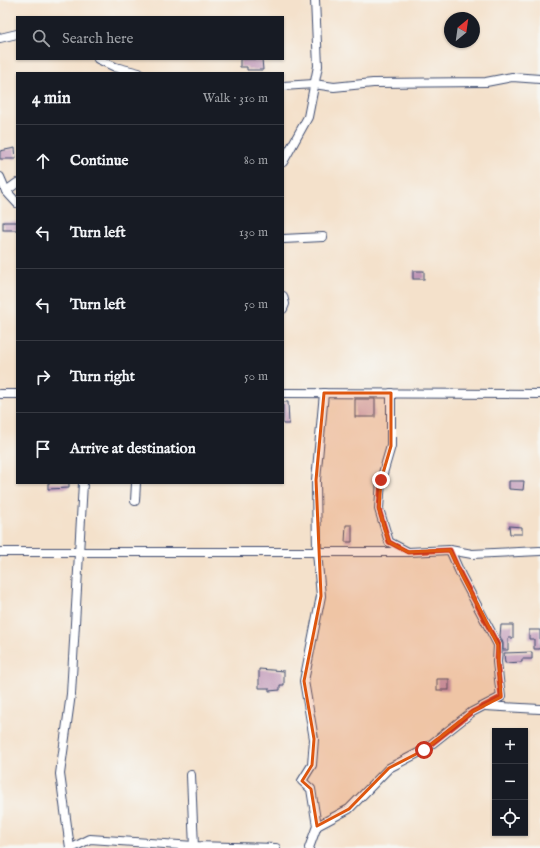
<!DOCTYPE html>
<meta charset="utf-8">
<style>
:root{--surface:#171b24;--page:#242831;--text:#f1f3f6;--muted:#9ea1a6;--line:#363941}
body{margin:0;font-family:"IM FELL English",serif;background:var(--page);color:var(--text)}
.controls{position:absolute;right:12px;bottom:12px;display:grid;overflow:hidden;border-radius:0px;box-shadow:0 1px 3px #0004}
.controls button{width:36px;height:36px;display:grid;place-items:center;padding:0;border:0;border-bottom:1px solid var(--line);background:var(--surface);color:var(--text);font:20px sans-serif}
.compass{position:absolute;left:444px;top:12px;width:36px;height:36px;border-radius:50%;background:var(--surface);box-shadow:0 1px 3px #0004;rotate:29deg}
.stop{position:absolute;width:12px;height:12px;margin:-9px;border:3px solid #c8321e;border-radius:50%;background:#fff}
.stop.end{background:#c8321e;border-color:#fff;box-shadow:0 1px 4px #0008}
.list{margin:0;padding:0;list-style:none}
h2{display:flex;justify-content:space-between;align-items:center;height:52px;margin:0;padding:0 16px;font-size:17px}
h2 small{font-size:13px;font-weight:400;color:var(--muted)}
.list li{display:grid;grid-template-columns:26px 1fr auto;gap:12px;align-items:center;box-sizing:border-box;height:72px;padding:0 16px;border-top:1px solid var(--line)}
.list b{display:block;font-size:15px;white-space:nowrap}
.list em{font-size:13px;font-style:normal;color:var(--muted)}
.icon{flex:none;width:22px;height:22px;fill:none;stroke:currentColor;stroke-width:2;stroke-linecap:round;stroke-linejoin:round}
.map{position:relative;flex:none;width:540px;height:848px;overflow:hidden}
.search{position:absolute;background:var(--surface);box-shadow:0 1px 3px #0004;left:16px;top:16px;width:268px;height:44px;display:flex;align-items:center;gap:10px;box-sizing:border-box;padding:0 14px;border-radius:0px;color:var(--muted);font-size:15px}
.panel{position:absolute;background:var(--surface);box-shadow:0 1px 3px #0004;left:16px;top:72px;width:268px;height:412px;border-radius:0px}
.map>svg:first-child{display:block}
.building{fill:#bf95b6}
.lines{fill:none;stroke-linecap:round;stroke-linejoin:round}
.minor-casing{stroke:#3c4a6e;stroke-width:10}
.minor{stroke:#fff;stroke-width:8}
.route{stroke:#c8321e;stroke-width:5}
.marked{fill:#de5710;fill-opacity:0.2;stroke:#de5710;stroke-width:3;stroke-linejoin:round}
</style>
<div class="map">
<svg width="540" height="848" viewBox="0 0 540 848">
<rect width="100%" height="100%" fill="#f6f6f2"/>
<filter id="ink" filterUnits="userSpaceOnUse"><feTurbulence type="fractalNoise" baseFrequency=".025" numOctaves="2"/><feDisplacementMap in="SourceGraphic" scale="8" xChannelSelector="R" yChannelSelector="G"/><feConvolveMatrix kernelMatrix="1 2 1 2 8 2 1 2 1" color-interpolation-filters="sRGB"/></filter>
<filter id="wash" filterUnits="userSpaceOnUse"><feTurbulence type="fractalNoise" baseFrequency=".012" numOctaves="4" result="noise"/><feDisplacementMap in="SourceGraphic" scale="16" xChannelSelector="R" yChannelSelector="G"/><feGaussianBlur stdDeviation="0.9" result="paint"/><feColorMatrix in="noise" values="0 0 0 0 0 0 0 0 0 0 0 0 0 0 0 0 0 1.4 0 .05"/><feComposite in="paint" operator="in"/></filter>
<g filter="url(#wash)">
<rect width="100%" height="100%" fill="#f4e1cb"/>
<g id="blocks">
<!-- building -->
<g class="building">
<path d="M240,59h22l1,11h-16v-3h-7z"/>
<path d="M15,148l1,11h-16v-8z"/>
<rect x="3" y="222" width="14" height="8"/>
<rect x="413" y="271" width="11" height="8"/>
<rect x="355" y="399" width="20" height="18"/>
<path d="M283,402h5l1,22h-6z"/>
<path d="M509,481h15l-1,9 -14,-1z"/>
<path d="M48,483h21v5l-21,1z"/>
<path d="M346,525h6v17h-7z"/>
<path d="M509,526l13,1v7h-12z"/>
<path d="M501,625h12v13h-5v12h-5v-7l-3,-7z"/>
<path d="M529,630h11v19h-6v-10h-5z"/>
<path d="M532,652v7h-10v3l-17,1 -1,-10z"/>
<path d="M259,669l25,2v14h-4v5l-11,1v-3h-10z"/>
<rect x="437" y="679" width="12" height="11"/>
</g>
</g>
</g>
<g filter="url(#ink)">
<use href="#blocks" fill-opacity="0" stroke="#3c4a6e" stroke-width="1"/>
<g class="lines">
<defs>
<g id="minor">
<path d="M0,38l17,-4"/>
<path d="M98,59l17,8 24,6"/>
<path d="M283,86l31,-2 20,3 39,-4 113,-1 26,-5 28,2"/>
<path d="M283,162l25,-45 10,-51 -3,-66"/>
<path d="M0,177l6,14 11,12"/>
<path d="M6,191l11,-8"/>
<path d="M283,239l40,-2"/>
<path d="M283,296l2,8 -2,5"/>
<path d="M283,393l257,1"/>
<path d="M391,393v53l-10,34 -2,29 10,33 19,10 42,-2 22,4 68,-3"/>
<path d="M0,394h17"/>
<path d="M135,501l1,-18"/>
<path d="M0,552h408"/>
<path d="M485,706l55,3"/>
<path d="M191,775l3,73"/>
<path d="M317,826l-6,-37 -9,-8 10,-16 2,-26 -10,-58 17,-85 -4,-44 -1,-72 8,-87"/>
<path d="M70,848l-10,-74 11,-80 12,-211"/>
<path d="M72,848l18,-9 104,7 82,2"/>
<path d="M309,848l8,-22 32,-17 40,-41 35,-18 48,-38 29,-15 -4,-35 1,-17 -37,-70 -11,-25"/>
</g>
</defs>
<!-- minor casing -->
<use href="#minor" class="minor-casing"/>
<!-- minor -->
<use href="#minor" class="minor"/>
</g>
</g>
<g class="lines" filter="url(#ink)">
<!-- route -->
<path class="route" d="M381,480l-2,29 10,33 19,10 42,-2 11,25 37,70 -1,17 4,35 -29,15 -48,38"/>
</g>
<!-- marked area -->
<path class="marked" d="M324,393h67v53l-10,34 -2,29 10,33 19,10 42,-2 48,95 3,52 -29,15 -48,38 -35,18 -40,41 -32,17 -6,-37 -9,-8 10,-16 2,-26 -10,-58 17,-85 -5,-116z"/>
</svg>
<div class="controls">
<button>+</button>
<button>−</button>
<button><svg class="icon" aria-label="locate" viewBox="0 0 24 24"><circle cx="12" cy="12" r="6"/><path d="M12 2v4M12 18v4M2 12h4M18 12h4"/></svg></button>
</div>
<svg class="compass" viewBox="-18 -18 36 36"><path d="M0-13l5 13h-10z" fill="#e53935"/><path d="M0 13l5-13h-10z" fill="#9ea1a6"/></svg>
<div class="stop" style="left:424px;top:750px"></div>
<div class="stop end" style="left:381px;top:480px"></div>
<div class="search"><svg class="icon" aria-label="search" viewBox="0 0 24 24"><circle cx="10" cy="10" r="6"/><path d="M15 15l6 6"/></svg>Search here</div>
<section class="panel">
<h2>4 min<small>Walk · 310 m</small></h2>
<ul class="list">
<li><svg class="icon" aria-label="ahead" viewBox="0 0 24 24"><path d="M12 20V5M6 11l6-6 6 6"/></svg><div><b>Continue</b></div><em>80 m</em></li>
<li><svg class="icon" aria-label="left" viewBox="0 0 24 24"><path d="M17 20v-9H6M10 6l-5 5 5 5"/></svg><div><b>Turn left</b></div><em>130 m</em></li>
<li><svg class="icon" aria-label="left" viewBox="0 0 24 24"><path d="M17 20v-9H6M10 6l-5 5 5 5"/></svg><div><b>Turn left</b></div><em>50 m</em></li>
<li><svg class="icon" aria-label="right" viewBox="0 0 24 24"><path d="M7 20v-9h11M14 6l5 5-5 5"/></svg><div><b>Turn right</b></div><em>50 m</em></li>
<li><svg class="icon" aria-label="arrive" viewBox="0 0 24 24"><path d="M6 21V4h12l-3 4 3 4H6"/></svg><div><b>Arrive at destination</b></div></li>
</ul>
</section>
</div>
